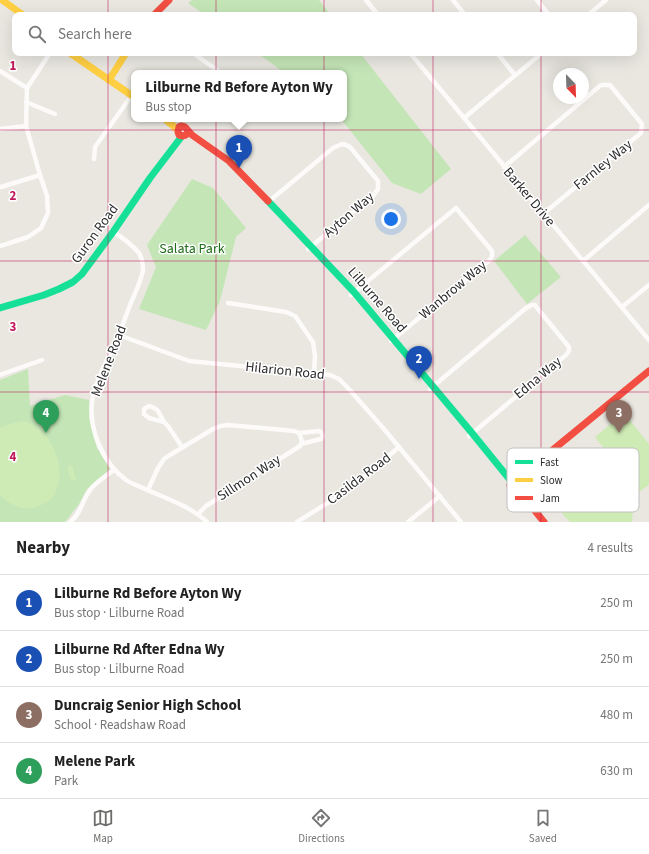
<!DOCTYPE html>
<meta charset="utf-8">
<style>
:root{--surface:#fff;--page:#f6f6f6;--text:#222;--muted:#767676;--line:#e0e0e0;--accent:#6e6d6a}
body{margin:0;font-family:"Source Sans 3",sans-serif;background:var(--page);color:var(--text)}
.compass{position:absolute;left:553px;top:68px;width:36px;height:36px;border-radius:50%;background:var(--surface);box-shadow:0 4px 16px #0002;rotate:157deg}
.you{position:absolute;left:391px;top:219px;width:14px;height:14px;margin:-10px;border:3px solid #fff;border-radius:50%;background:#1a73e8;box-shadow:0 0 0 6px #1a73e833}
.badge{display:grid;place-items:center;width:26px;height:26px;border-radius:50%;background:var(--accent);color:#fff;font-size:13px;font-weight:700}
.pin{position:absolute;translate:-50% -33px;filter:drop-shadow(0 1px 2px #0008)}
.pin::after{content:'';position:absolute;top:21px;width:14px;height:12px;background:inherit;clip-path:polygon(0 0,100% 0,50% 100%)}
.popup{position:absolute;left:131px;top:70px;width:216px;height:52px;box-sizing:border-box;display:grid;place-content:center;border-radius:8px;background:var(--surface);filter:drop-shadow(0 1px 3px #0005);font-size:13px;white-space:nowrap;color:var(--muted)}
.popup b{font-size:15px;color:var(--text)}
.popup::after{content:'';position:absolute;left:50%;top:100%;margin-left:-8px;border:8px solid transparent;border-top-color:var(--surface)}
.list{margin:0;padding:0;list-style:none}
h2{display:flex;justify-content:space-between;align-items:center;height:52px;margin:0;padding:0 16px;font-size:17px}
h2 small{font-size:13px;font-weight:400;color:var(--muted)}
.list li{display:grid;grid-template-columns:26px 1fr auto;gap:12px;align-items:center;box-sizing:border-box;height:56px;padding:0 16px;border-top:1px solid var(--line)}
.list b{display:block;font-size:15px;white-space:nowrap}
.list p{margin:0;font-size:13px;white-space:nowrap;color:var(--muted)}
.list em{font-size:13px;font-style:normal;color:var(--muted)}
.icon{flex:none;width:22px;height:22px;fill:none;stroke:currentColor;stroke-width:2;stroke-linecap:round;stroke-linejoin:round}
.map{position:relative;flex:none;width:649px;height:522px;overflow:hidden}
.search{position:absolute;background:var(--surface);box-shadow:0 4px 16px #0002;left:12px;right:12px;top:12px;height:44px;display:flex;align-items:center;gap:10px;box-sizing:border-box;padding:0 14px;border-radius:8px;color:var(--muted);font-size:15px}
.sheet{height:276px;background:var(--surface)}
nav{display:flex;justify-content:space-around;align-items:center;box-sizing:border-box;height:56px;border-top:1px solid var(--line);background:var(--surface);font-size:11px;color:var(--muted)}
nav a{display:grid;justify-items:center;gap:2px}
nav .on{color:var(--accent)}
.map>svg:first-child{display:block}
.green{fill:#c4e6b7}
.pitch{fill:#cfebb5}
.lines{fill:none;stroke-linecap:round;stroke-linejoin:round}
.street{stroke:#fcfbfa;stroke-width:4.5}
.fast{stroke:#16e098;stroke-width:7}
.slow{stroke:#ffcf43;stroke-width:7}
.jam{stroke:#f24e42;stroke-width:7}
.grid{fill:none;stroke:#c2185b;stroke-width:1;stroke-opacity:0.55}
.labels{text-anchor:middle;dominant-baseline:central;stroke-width:3;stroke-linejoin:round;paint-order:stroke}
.street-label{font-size:14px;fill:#2b2b2b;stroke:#fff}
.park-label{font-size:14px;fill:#1d6c17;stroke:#fff}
.key{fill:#fff;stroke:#bfbfbf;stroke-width:1}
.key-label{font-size:11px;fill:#2b2b2b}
.grid-label{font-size:13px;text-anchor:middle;font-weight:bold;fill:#c2185b;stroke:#fff;stroke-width:3;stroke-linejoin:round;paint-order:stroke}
</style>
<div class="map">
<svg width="649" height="522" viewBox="0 0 649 522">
<rect width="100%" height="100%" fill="#e9e7e0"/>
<!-- green -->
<g class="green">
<path d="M192,0h127l12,15h-126l-17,-12z"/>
<path d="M257,53h103l91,116 -30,25 -29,-11 -51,-64h3v-46h-59z"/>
<path d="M192,179l21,9 33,40 -10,9 -16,64 -14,29 -67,-21 17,-42 -9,-22z"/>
<path d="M525,235l36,42 -34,27 -33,-43z"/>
<path d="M28,369l2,37 35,-11 24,5v18l8,30 13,21 -23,20 -8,15 -13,17 -2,1h-64v-142z"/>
</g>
<!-- pitch -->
<g class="pitch">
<path d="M624,413l25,31v41l-10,7 -44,-55z"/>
<path d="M24,421c6,2 12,5 16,9 17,15 26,45 14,65 -2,4 -6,6 -9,8 -17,10 -31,5 -45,-8v-67l13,-5z"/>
<path d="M582,451c7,2 15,3 21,8 15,11 33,44 29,63h-62c-3,-3 -6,-6 -8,-9 -8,-10 -13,-29 -6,-41 5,-10 16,-17 26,-21z"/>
<path d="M72,465l4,15 -5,1 -4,-14z"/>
</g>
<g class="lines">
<!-- street -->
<g class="street">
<path d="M366,0l12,15"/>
<path d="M453,0l12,15"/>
<path d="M537,0l12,15"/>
<path d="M588,15l18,-15"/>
<path d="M193,53l28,20"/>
<path d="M410,53l239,287"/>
<path d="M497,53l18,22"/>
<path d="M0,71l27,17"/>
<path d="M26,102l29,12"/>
<path d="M464,118l78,-65"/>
<path d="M0,129l26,-3"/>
<path d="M94,159l1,-12 39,-55"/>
<path d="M504,167l97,-82h9l32,39 -1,9 -98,81"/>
<path d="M1,187l39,-12"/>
<path d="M267,203l66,-55 9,-4 4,1 4,2 28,34v8l-5,7 -65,53"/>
<path d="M112,231c8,5 21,15 27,22 3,5 4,12 4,18 -3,12 -8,23 -13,34 -5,14 -10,27 -16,40 -8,18 -19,37 -22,57 -3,29 11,61 34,78 6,4 13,6 19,9 22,10 45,17 62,33"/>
<path d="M0,246l28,-9 13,-9 7,-15 -1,-17 -7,-21 -14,-49 1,-38 23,-35"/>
<path d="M583,261l66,-56"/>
<path d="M351,295l105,-87 36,43v5l-2,4 -99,81"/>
<path d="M228,303l58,9 9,4 18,26 2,14 -1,17"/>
<path d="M622,307l27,-22"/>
<path d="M119,335l70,26 125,12 16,2 9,4 9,9 36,41 77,93"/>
<path d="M0,375l42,-15"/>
<path d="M430,389l96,-81 6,-3h3l3,4 31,38v4l-3,4 -97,81"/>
<path d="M164,422l-15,-4 -5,-4v-5l5,-3 3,1 4,2 2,2 6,11 4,4 14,21"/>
<path d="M299,433l20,-2 2,1 2,4 -2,3 -20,5"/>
<path d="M148,490l10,-22 6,-9 6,-4 43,-26 8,-3 7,-1 66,6 5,2 3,8 -2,5 -94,60 -8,8"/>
<path d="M70,522c11,-8 12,-21 20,-32 6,-8 16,-14 24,-20"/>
<path d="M297,522l53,-33 49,-42"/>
<path d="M408,522l32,-26"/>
</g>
<!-- fast -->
<g class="fast">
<path d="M268,201l86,91 118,141 39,48"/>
<path d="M0,308l44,-13 15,-6 14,-7 9,-8 31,-42 37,-54 32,-42"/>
</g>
<!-- slow -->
<g class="slow">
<path d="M2,0l21,15"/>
<path d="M70,53l64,44"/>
<path d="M109,80l17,-27"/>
<path d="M165,119l13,11"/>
</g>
<!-- jam -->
<g class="jam">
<path d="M154,15l15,-15"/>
<path d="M188,131l-2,4 -3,1 -4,-1 -1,-3 1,-5 2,-1 4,1 7,8 37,26 39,40"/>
<path d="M511,481l33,41"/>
<path d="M510,485l139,-114"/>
</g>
</g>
<!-- grid -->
<path class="grid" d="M108,0v15M216,0v15M324,0v15M433,0v15M541,0v15M108,53v469M216,53v469M324,53v469M433,53v469M541,53v469M0,130h649M0,261h649M0,392h649"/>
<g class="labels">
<!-- street labels -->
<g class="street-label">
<text transform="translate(603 165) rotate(-39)">Farnley Way</text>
<text transform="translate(529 197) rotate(50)">Barker Drive</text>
<text transform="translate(349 215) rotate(-41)">Ayton Way</text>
<text transform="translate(95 234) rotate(-54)">Guron Road</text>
<text transform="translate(453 290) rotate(-40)">Wanbrow Way</text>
<text transform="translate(377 300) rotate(49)">Lilburne Road</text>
<text transform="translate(109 361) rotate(-69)">Melene Road</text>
<text transform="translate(285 371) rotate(6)">Hilarion Road</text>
<text transform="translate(538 378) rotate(-40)">Edna Way</text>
<text transform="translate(249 478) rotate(-33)">Sillmon Way</text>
<text transform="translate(359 479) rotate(-37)">Casilda Road</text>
</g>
<!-- park labels -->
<g class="park-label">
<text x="192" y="249">Salata Park</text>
</g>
</g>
<!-- legend -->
<rect x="507" y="448" width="132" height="64" rx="6" class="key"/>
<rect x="515" y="460" width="18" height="4" fill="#16e098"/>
<rect x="515" y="478" width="18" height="4" fill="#ffcf43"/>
<rect x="515" y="496" width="18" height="4" fill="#f24e42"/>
<g class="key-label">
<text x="540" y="466">Fast</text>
<text x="540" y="484">Slow</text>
<text x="540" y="502">Jam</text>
</g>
<g class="grid-label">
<text x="13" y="70">1</text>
<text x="13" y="200">2</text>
<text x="13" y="331">3</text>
<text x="13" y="461">4</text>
</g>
</svg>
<svg class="compass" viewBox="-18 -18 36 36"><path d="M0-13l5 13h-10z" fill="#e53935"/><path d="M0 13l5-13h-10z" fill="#767676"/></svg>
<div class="you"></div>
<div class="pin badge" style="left:239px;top:168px;background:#1a4fb4">1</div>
<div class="popup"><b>Lilburne Rd Before Ayton Wy</b>Bus stop</div>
<div class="pin badge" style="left:419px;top:379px;background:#1a4fb4">2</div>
<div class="pin badge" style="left:619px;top:433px;background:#8d6e63">3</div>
<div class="pin badge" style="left:46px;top:433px;background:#2e9e5b">4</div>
<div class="search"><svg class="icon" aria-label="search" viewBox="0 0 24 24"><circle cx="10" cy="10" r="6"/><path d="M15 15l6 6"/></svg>Search here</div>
</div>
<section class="sheet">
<h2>Nearby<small>4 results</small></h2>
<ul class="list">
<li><span class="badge" style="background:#1a4fb4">1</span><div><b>Lilburne Rd Before Ayton Wy</b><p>Bus stop · Lilburne Road</p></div><em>250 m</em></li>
<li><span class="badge" style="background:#1a4fb4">2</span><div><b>Lilburne Rd After Edna Wy</b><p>Bus stop · Lilburne Road</p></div><em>250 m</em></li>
<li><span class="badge" style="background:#8d6e63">3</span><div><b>Duncraig Senior High School</b><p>School · Readshaw Road</p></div><em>480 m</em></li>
<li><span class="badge" style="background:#2e9e5b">4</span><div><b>Melene Park</b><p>Park</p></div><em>630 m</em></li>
</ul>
</section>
<nav>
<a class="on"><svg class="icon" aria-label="map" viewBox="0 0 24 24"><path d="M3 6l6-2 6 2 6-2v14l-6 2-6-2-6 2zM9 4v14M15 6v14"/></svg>Map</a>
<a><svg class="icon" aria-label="directions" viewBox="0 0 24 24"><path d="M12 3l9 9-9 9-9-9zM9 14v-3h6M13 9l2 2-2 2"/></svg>Directions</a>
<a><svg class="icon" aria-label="saved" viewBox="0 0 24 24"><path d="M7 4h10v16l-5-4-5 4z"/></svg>Saved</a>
</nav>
